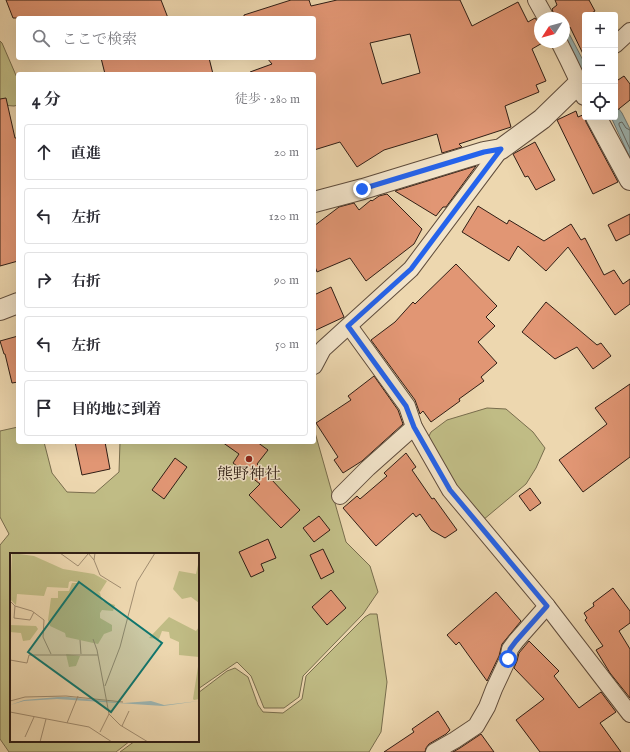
<!DOCTYPE html>
<html lang="ja">
<meta charset="utf-8">
<style>
:root{--surface:#fff;--page:#f2f2f3;--text:#2b2b33;--muted:#7c7c81;--line:#e1e1e2}
body{margin:0;font-family:"IM FELL English","Noto Serif JP",serif;background:var(--page);color:var(--text)}
.controls{position:absolute;right:12px;top:12px;display:grid;overflow:hidden;border-radius:4px;box-shadow:0 4px 16px #0002}
.controls button{width:36px;height:36px;display:grid;place-items:center;padding:0;border:0;border-bottom:1px solid var(--line);background:var(--surface);color:var(--text);font:20px sans-serif}
.compass{position:absolute;left:534px;top:12px;width:36px;height:36px;border-radius:50%;background:var(--surface);box-shadow:0 4px 16px #0002;rotate:234deg}
.stop{position:absolute;width:12px;height:12px;margin:-9px;border:3px solid #2563eb;border-radius:50%;background:#fff}
.stop.end{background:#2563eb;border-color:#fff;box-shadow:0 1px 4px #0008}
.list{margin:0;padding:0;list-style:none}
h2{display:flex;justify-content:space-between;align-items:center;height:52px;margin:0;padding:0 16px;font-size:17px}
h2 small{font-size:13px;font-weight:400;color:var(--muted)}
.list li{display:grid;grid-template-columns:26px 1fr auto;gap:12px;align-items:center;box-sizing:border-box;height:56px;margin:0 8px 8px;padding:0 8px;border:1px solid var(--line);border-radius:4px}
.list b{display:block;font-size:15px;white-space:nowrap}
.list em{font-size:13px;font-style:normal;color:var(--muted)}
.icon{flex:none;width:22px;height:22px;fill:none;stroke:currentColor;stroke-width:2;stroke-linecap:round;stroke-linejoin:round}
.map{position:relative;flex:none;width:630px;height:752px;overflow:hidden}
.search{position:absolute;background:var(--surface);box-shadow:0 4px 16px #0002;left:16px;top:16px;width:300px;height:44px;display:flex;align-items:center;gap:10px;box-sizing:border-box;padding:0 14px;border-radius:4px;color:var(--muted);font-size:15px}
.panel{position:absolute;background:var(--surface);box-shadow:0 4px 16px #0002;left:16px;top:72px;width:300px;height:372px;border-radius:4px}
.map>svg:first-child{display:block}
.green{fill:#c0bc85;stroke:#786d4d}
.water{fill:#9db7b5;stroke:#717a75}
.lines{fill:none;stroke-linecap:round;stroke-linejoin:round}
.shore{stroke:#666a65;stroke-width:1}
.building{fill:#e19674;stroke:#301e15;fill-rule:evenodd}
.minor-casing{stroke:#5f4c3c;stroke-width:18}
.tertiary-casing{stroke:#5f4c3c;stroke-width:22}
.minor{stroke:#f3e5cb;stroke-width:16}
.tertiary{stroke:#f3e5cb;stroke-width:20}
.route{stroke:#2563eb;stroke-width:5}
.poi-dot{fill:#8f2418;stroke:#f3e5cb;stroke-width:1.5}
.labels{text-anchor:middle;dominant-baseline:central;stroke-width:3;stroke-linejoin:round;paint-order:stroke}
.poi-label{font-size:16px;fill:#301e15;stroke:#f3e5cb}
.inset-road{fill:none;stroke:#a18d71;stroke-width:1}
.view{fill:#0f766e;fill-opacity:0.15;stroke:#0f766e;stroke-width:2}
.inset-edge{fill:none;stroke:#301e15;stroke-width:2}
</style>
<div class="map">
<svg width="630" height="752" viewBox="0 0 630 752">
<rect width="100%" height="100%" fill="#edd7af"/>
<filter id="stains"><feTurbulence type="fractalNoise" baseFrequency=".005" numOctaves="4"/><feColorMatrix values="0 0 0 0 .2 0 0 0 0 .09 0 0 0 0 .02 0 0 0 .5 -.17"/></filter>
<radialGradient id="worn" r=".72"><stop offset=".6" stop-color="#630" stop-opacity="0"/><stop offset="1" stop-color="#630" stop-opacity=".3"/></radialGradient>
<!-- green -->
<g class="green">
<path d="M0,41l2,2 16,37v25l-4,1 -14,-1z"/>
<path d="M487,408l19,1 27,23 12,16 -9,20 -10,16 -43,36 -12,-10 -44,-70 4,-8 16,-12z"/>
<path d="M18,427v15h26l8,31 15,19 28,1 24,-21 1,-30h194v-13l32,113 24,24 8,26 -15,22 -60,62 -4,21 -15,11h-20l-13,-32 -14,-14 -39,27v-135h-187v187h119l-14,11h-107l-9,-13v-194l9,-11 -9,-17v-86z"/>
<path d="M370,614h7l10,68 -6,50 -12,20h-249l15,-11h63v-48l29,-22 8,-3 13,9 10,28 5,7 20,1 19,-14 4,-23 59,-59z"/>
</g>
<!-- water -->
<g class="water">
<path d="M564,24l21,40v16l-21,-38z"/>
<path d="M615,104l7,9 8,16v29l-19,-41h4z"/>
</g>
<g class="lines">
<!-- shore -->
<path class="shore" d="M630,130l-4,-2 -4,-6 -3,1v2l11,24"/>
</g>
<!-- building -->
<g class="building">
<path d="M6,0h155l7,18h-155z"/>
<path d="M291,0h18l2,6 26,-6h123l12,26 46,-24 10,20 7,-4 5,7v17h4l-12,7 14,32 -10,4 3,7 -34,14 6,21 -52,17 3,3 -20,6 -5,-19 -53,16 -27,17 -17,-25 -26,8v-76h-64v-2l22,-8 -5,-6h47v-40h-70v-3zM410,34l10,39 -38,11 -12,-41z"/>
<path d="M555,0h34l6,11 -7,4h-3v43l-15,-31 -6,3v-12h-9l-3,-9 5,-4z"/>
<path d="M101,58h108l4,16h-108z"/>
<path d="M624,76l6,8v16l-15,12v-30z"/>
<path d="M6,98l9,40h3v123l-18,5v-167z"/>
<path d="M576,111l2,6 7,-3v3l1,5 32,60 -25,12 -36,-74z"/>
<path d="M535,142l20,38 -19,10 -8,-14 -3,1 -12,-23z"/>
<path d="M476,166l-30,41h-3l-7,9 -41,-25z"/>
<path d="M387,194l35,35 -8,15 -48,37 -16,-23 -33,14 -3,-8v-38l25,-19 15,-4 5,7 12,-10 1,1 7,-5z"/>
<path d="M478,206l29,18 2,-4 35,21 27,-17 10,16 4,-2 19,37 10,-5 9,14 7,-5v25l-15,11 -47,-68 -22,24 -28,-25 -9,15 -47,-29z"/>
<path d="M630,214v20l-14,7 -8,-16z"/>
<path d="M456,264l41,42 -11,11 9,9 -17,16 19,21 -16,14 3,4 -25,18 1,2 -29,21 -8,-11 -3,3 -5,-14 -44,-60 24,-18 18,-20 2,2z"/>
<path d="M331,287l13,30 -30,14v-36z"/>
<path d="M546,302l51,43 4,-2 10,13 -18,13 -16,-22 -22,12 -33,-27z"/>
<path d="M18,336v46l-6,1 -7,-29h-1l-4,-13z"/>
<path d="M374,376l24,34 5,14 -41,37 -19,12 -9,-13 4,-3 -22,-34 35,-23 -3,-4z"/>
<path d="M630,384v73l-47,35 -24,-32 48,-36 -12,-16z"/>
<path d="M75,442h30l5,27 -28,6z"/>
<path d="M222,442h35l11,8 -11,14 43,46 -19,18 -32,-33 11,-11 -27,-21 6,-9z"/>
<path d="M406,453l10,14 -4,3 20,29 2,-1 23,32 -12,8 -14,-8 -11,-16 -4,3 -3,-4 -37,33 -33,-38 14,-12 3,3 27,-23 -3,-3z"/>
<path d="M175,458l12,9 -23,32 -12,-9z"/>
<path d="M530,488l11,15 -11,8 -11,-15z"/>
<path d="M319,516l11,14 -16,12 -11,-14z"/>
<path d="M268,539l8,19 -15,6 3,7 -13,6 -12,-25z"/>
<path d="M323,549l11,23 -13,7 -11,-24z"/>
<path d="M613,588l17,23v12l-11,8 11,18v49l-20,-25 -14,-23 7,-4 -18,-26 2,-2 -3,-5 10,-7 -1,-3z"/>
<path d="M331,590l15,18 -19,17 -15,-18z"/>
<path d="M496,592l25,29 -19,23 -3,12 -12,25 -28,-39 -3,3 -9,-10z"/>
<path d="M529,641l30,30 -5,5 25,32 22,-16 15,20 -16,11 21,29h-81l-24,-32 28,-21 -30,-31 3,-7 2,-8z"/>
<path d="M438,711l12,19 -4,4 -17,10 -3,4 -1,4h-41l30,-20 -2,-3z"/>
<path d="M481,734l13,18h-41l7,-4z"/>
</g>
<g class="lines">
<defs>
<g id="minor">
<path d="M536,0l10,18"/>
<path d="M559,42l9,18 11,23"/>
<path d="M615,45l15,-14"/>
<path d="M349,326l58,80 7,21 36,63 97,116 83,108"/>
<path d="M314,366l9,-17 88,-80 90,-120"/>
<path d="M340,496l28,-28 46,-41"/>
<path d="M434,752l21,-12 21,-14 11,-19 7,-18 14,-30 2,-10 6,-8 31,-35"/>
</g>
<g id="tertiary">
<path d="M596,117l34,63"/>
<path d="M314,202l49,-13 121,-37 17,-3 41,-30 37,-36 6,12"/>
<path d="M0,310l18,-7"/>
</g>
</defs>
<!-- minor casing -->
<use href="#minor" class="minor-casing"/>
<!-- tertiary casing -->
<use href="#tertiary" class="tertiary-casing"/>
<!-- minor -->
<use href="#minor" class="minor"/>
<!-- tertiary -->
<use href="#tertiary" class="tertiary"/>
</g>
<g class="lines">
<!-- route -->
<path class="route" d="M362,189l122,-37 17,-3 -90,120 -63,57 58,80 8,21 36,63 97,116 -31,35 -6,8 -2,10"/>
</g>
<!-- markers -->
<circle class="poi-dot" cx="249" cy="459" r="4"/>
<g class="labels">
<!-- poi labels -->
<g class="poi-label">
<text x="249" y="475">熊野神社</text>
</g>
</g>
<!-- overview -->
<g transform="translate(10 553)">
<rect width="189" height="189" fill="#edd7af"/>
<path d="M2,0l22,3 29,13 31,5 13,7 -7,11 -18,-9 -11,-2 -2,1 -1,6 -21,-1 -3,9 -27,-2 -1,11 -6,-6zM189,7v43l-8,-6 -9,2 -9,-10 6,-18 17,3zM62,30h10l13,5 5,5 2,8 13,4 -2,6 -11,-1 -2,3v5l12,7v6l-8,3 -6,10 -32,-7 -1,-4 -15,-7 -2,-6 3,-22h7v-7h11zM159,64l27,14 3,-4v30l-20,-2v-13l-9,-4 -1,-6 -7,-1 -3,8 -10,-1zM0,72l26,1 2,3 -8,11 -7,1 -2,-8 -11,-1zM56,101l14,2 -4,10 -7,1zM189,107v39l-5,1 -1,-1z" fill="#c0bc85"/>
<path d="M48,144h10l56,6 27,-2 13,4 35,-4 -36,5 -106,-7 -33,2 -14,4 14,-5z" fill="#9db7b5"/>
<path class="inset-road" d="M50,0l18,13 10,-12M78,0l6,7 1,-7M84,7l6,15 21,13M0,48l5,5 17,5 12,9 -1,17 8,17M5,53l-1,12 16,2 4,-8M83,86l4,11 12,64 11,11 28,17M70,87l1,14M0,107l17,3 2,-8h69M95,133l15,-39 17,-65 18,-29M0,148l15,-4 41,-1 57,6M0,159l79,15 23,15M57,170l11,-27M112,173l7,-15M90,179l9,-18M15,184l9,-20M30,189l6,-23"/>
<path class="view" d="M69,29l83,61 -51,69 -83,-60z"/>
<rect width="189" height="189" class="inset-edge"/>
</g>
<rect width="100%" height="100%" filter="url(#stains)"/>
<rect width="100%" height="100%" fill="url(#worn)"/>
</svg>
<div class="controls">
<button>+</button>
<button>−</button>
<button><svg class="icon" aria-label="locate" viewBox="0 0 24 24"><circle cx="12" cy="12" r="6"/><path d="M12 2v4M12 18v4M2 12h4M18 12h4"/></svg></button>
</div>
<svg class="compass" viewBox="-18 -18 36 36"><path d="M0-13l5 13h-10z" fill="#e53935"/><path d="M0 13l5-13h-10z" fill="#7c7c81"/></svg>
<div class="stop" style="left:508px;top:659px"></div>
<div class="stop end" style="left:362px;top:189px"></div>
<div class="search"><svg class="icon" aria-label="search" viewBox="0 0 24 24"><circle cx="10" cy="10" r="6"/><path d="M15 15l6 6"/></svg>ここで検索</div>
<section class="panel">
<h2>4 分<small>徒歩 · 280 m</small></h2>
<ul class="list">
<li><svg class="icon" aria-label="ahead" viewBox="0 0 24 24"><path d="M12 20V5M6 11l6-6 6 6"/></svg><div><b>直進</b></div><em>20 m</em></li>
<li><svg class="icon" aria-label="left" viewBox="0 0 24 24"><path d="M17 20v-9H6M10 6l-5 5 5 5"/></svg><div><b>左折</b></div><em>120 m</em></li>
<li><svg class="icon" aria-label="right" viewBox="0 0 24 24"><path d="M7 20v-9h11M14 6l5 5-5 5"/></svg><div><b>右折</b></div><em>90 m</em></li>
<li><svg class="icon" aria-label="left" viewBox="0 0 24 24"><path d="M17 20v-9H6M10 6l-5 5 5 5"/></svg><div><b>左折</b></div><em>50 m</em></li>
<li><svg class="icon" aria-label="arrive" viewBox="0 0 24 24"><path d="M6 21V4h12l-3 4 3 4H6"/></svg><div><b>目的地に到着</b></div></li>
</ul>
</section>
</div>
